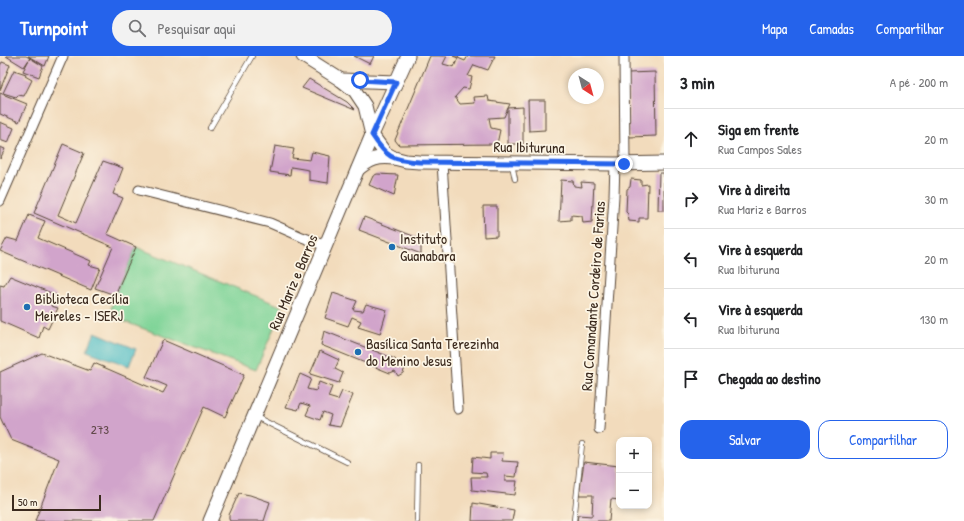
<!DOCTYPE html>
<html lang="pt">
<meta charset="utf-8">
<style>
:root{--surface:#fff;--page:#f2f2f2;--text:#202124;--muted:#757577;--line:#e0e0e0;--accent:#2563eb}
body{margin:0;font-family:"Patrick Hand",sans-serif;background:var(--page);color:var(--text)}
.controls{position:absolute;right:12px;bottom:12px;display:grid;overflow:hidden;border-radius:8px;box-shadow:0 2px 6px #0003}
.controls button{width:36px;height:36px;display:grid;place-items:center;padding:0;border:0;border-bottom:1px solid var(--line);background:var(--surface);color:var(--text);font:20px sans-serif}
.compass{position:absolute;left:568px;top:12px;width:36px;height:36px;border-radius:50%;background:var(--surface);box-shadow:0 2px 6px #0003;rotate:144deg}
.scale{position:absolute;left:12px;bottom:10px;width:89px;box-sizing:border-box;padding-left:4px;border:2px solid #3b2a1e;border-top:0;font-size:11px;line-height:14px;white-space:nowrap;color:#3b2a1e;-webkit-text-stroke:3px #fcf5e5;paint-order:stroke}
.stop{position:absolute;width:12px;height:12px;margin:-9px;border:3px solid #2563eb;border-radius:50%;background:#fff}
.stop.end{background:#2563eb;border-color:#fff;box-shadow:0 1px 4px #0008}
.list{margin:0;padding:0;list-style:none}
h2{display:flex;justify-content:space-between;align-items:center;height:52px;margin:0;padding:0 16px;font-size:17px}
h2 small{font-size:13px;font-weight:400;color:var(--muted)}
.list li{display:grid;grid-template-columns:26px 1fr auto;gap:12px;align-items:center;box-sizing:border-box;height:60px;padding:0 16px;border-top:1px solid var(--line)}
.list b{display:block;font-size:15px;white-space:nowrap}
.list p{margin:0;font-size:13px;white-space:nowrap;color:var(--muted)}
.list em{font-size:13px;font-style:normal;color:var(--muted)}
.actions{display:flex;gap:8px;padding:12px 16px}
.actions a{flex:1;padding:9px 0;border:1px solid var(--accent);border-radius:12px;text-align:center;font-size:14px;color:var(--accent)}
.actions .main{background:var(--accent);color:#fff}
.icon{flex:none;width:22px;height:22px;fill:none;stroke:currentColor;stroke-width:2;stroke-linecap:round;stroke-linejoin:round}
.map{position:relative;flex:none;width:664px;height:465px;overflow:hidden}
header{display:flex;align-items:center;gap:24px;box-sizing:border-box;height:56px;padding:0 20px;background:var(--accent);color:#fff}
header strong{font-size:19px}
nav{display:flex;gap:22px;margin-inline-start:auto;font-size:14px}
.search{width:280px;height:36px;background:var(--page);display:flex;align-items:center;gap:10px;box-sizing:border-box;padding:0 14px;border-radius:22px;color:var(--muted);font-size:15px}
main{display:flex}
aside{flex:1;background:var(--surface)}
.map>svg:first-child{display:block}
.green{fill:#7fd498;stroke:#5d7f5b}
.water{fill:#4fbdc5;stroke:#457472}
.building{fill:#d1a4cb}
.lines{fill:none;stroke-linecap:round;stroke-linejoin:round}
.lane-casing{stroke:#564536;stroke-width:6}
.street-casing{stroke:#564536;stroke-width:11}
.secondary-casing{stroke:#564536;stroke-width:15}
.lane{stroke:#fff;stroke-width:4.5}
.street{stroke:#fff;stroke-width:9}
.secondary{stroke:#fff;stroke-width:13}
.route{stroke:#2563eb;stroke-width:5}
.poi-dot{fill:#1f6fb2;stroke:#fcf5e5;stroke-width:1.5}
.labels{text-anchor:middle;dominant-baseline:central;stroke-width:3.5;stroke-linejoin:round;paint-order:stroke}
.number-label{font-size:13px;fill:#604849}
.street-label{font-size:15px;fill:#3b2a1e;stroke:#fcf5e5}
.poi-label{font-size:15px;fill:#3b2a1e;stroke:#fcf5e5;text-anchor:start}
</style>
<header>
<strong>Turnpoint</strong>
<div class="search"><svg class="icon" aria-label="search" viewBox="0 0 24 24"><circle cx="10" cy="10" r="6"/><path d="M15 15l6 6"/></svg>Pesquisar aqui</div>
<nav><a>Mapa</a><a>Camadas</a><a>Compartilhar</a></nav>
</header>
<main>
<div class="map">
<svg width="664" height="465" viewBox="0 0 664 465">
<rect width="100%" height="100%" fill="#fcf5e5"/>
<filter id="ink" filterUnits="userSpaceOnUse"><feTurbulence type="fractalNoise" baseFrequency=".025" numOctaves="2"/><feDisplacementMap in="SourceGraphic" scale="8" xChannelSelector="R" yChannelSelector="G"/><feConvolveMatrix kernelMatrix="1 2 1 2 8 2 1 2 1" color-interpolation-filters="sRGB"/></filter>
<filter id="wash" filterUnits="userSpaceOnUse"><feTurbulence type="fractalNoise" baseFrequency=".012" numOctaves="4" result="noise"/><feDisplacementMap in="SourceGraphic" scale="16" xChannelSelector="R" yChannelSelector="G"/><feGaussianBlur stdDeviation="0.9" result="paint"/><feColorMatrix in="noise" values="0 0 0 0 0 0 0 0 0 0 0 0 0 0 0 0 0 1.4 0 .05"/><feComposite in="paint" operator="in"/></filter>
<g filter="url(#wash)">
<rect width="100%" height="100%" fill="#f2dbbc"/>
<!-- green -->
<path class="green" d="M136,191l147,60 -27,63 -147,-54 6,-21z"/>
<!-- water -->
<path class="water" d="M95,276l41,17 -7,17 -42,-15z"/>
<g id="blocks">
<!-- building -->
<g class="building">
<path d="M6,0h20l4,2 -6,9z"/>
<path d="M28,0h21l-4,10z"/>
<path d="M354,0h20l-4,8z"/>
<path d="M430,0h17l-4,8 11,3 4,-9 -5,-2h6l-1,2 7,3 3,-5h27l-7,14 -14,-5 -6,11 4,1 -3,12 -6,-1 -8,9 5,7 15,-1 -1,-6 14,-1 1,5 21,3 -2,4 15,-1v37h-15v-36l-4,9 -15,1 2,10 9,2 -3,14 -98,1 -4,-5z"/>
<path d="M30,2l13,8 -4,11 -16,-6z"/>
<path d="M2,6l8,3 -10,25v-24z"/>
<path d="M14,14l12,4 -1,2 7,4 -8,16 -6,-1 -2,2 -13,-4z"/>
<path d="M655,16l1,64 -27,1 -1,-64z"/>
<path d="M309,23l38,23 8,8 -53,-22z"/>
<path d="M0,37l27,11 -8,18 -19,-8z"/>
<path d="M528,44h17v30l-16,1z"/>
<path d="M0,66l14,6 -6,15 -8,-3z"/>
<path d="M63,88l21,9 -26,62 18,8 27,-62 20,7 -10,26 10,4 -16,36 29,13 -21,48 -20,-7 18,-41 -79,-34z"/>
<path d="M275,90l19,3 -2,9 18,2 2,-8 18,4 -2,27 -19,-3v-10l-18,-3 -1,8 -20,-3z"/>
<path d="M0,91l5,2 -5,10z"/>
<path d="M659,117h5v37h-6z"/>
<path d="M377,118l21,1 -4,21 -25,-11 4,-9z"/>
<path d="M631,123l10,1v5l7,-1 -1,34h-8v4l-10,-1 -1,-7 -2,-2 1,-23 3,-2z"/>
<path d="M561,124l12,1 1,5 8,1 -1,-5 13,1 -2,39 -9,1 -1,-7 -11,-1v5l-12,1z"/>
<path d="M483,150h14v30l-13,1z"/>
<path d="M29,159l16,6 -7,17 53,23 -2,4 11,3 -9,22 -91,-39 7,-13 11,3z"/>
<path d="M364,161l57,22v15l-62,-24z"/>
<path d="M10,220l46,19 -5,11 7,2 -10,21 -5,-3 -4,12 -39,-17v-36l4,1z"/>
<path d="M333,237l24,8 -4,9 10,1 3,-7 21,6 -7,24 -22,-7 3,-6 -9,-4 -4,9 -23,-8z"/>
<path d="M324,275l71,28 3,4 6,3 1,2 -2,5 -5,3 -3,-5 -5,2 -69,-28z"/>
<path d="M163,284l81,35 -19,42 -21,-10 -50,114h-119l24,-62 -48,-19 -11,-23v-45l42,-19 48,18 4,-8 69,30 4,-7 -21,-9z"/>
<path d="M320,295l19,9 -4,9 8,4 -4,10 -29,-9z"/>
<path d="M300,318l11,5 -4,10 9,2 3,-9 13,5 -4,10 10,3 4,-9 11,4 -13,32 -12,-2 3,-10 -8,-3 -3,8 -14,-5 4,-9 -9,-3 -3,7 -12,-3z"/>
<path d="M490,397h13l-1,8 16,1 -2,15 -11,-1v5h12l-2,14 -43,-5 -1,-13h16l-1,-4 -14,-1 1,-15 17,2z"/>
<path d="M584,406l35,4v34l-8,-1 -2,22h-32l1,-6 14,1 1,-21h-14z"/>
<path d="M239,437l11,2 20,7 -6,19h-34l-1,-2v-4z"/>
<path d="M473,447l41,7 -2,11h-40z"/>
</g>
</g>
</g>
<g filter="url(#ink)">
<use href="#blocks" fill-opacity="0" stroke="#564536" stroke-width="1"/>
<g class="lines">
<defs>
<g id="lane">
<path d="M210,72l42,-72"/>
<path d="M512,109l3,14"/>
<path d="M256,361l91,45"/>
<path d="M417,465l1,-56"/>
<path d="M574,465l8,-77"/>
</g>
<g id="street">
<path d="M624,0l1,108"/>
<path d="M442,107l16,246"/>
<path d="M139,134l131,33 32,14 24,9"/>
<path d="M0,145l63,-145"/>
<path d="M599,373l15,-233 1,-32"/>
</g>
<g id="secondary">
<path d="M303,0l38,24 14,11 10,15 7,29 13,18 9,5 12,3 13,1 196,2 49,-1"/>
<path d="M341,24l55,2"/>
<path d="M358,113c12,-10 20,-13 36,-11"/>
<path d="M210,465l162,-386 36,-79"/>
</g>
</defs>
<!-- lane casing -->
<use href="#lane" class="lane-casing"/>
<!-- street casing -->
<use href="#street" class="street-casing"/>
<!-- secondary casing -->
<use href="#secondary" class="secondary-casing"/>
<!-- lane -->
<use href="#lane" class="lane"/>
<!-- street -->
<use href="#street" class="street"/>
<!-- secondary -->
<use href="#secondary" class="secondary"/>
</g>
</g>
<g class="lines" filter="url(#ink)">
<!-- route -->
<path class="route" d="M360,24l36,2 -24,53c15,23 20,25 47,27l205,2"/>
</g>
<!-- markers -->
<g class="poi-dot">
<circle cx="392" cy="191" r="4"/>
<circle cx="27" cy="251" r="4"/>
<circle cx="358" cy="296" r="4"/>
</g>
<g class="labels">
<!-- number labels -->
<g class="number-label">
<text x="100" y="373">273</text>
</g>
<!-- street labels -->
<g class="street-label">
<text transform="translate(529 91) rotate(1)">Rua Ibituruna</text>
<text transform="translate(293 226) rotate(-67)">Rua Mariz e Barros</text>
<text transform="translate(593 240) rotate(-86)">Rua Comandante Cordeiro de Farias</text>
</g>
<!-- poi labels -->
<g class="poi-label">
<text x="400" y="182">Instituto<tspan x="400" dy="17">Guanabara</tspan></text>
<text x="35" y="242">Biblioteca Cecília<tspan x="35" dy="17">Meireles - ISERJ</tspan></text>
<text x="366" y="287">Basílica Santa Terezinha<tspan x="366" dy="17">do Menino Jesus</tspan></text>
</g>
</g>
</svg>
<div class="controls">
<button>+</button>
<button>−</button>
</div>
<svg class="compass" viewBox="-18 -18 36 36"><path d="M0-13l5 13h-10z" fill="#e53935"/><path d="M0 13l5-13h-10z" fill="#757577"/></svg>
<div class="scale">50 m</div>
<div class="stop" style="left:360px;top:24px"></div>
<div class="stop end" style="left:624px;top:108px"></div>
</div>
<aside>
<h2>3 min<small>A pé · 200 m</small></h2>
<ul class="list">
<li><svg class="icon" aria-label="ahead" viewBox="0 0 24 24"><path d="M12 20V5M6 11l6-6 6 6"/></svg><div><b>Siga em frente</b><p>Rua Campos Sales</p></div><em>20 m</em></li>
<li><svg class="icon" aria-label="right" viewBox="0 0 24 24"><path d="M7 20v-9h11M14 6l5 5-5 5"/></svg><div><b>Vire à direita</b><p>Rua Mariz e Barros</p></div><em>30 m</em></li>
<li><svg class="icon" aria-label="left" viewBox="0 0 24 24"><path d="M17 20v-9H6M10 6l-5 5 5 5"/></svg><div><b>Vire à esquerda</b><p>Rua Ibituruna</p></div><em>20 m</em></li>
<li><svg class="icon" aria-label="left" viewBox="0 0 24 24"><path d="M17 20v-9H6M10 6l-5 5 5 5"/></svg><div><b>Vire à esquerda</b><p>Rua Ibituruna</p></div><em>130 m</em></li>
<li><svg class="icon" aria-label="arrive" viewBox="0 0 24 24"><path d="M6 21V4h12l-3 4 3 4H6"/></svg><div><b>Chegada ao destino</b></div></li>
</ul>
<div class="actions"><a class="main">Salvar</a><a>Compartilhar</a></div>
</aside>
</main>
